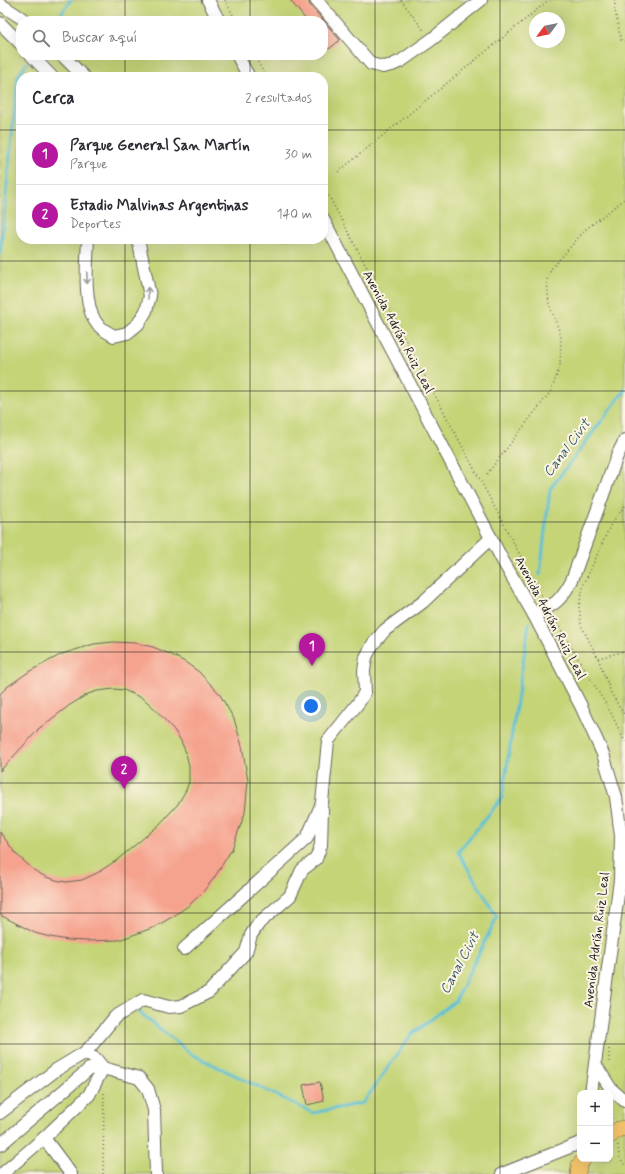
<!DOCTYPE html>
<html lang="es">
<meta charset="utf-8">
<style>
:root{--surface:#fff;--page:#f2f2f3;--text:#2b2b33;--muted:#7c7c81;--line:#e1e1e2;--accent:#b5179e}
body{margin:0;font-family:Mynerve,sans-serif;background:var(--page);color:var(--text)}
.controls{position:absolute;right:12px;bottom:12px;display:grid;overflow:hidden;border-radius:8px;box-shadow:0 4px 16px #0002}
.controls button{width:36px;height:36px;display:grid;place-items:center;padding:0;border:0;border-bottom:1px solid var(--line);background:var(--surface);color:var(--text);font:20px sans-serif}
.compass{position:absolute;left:529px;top:12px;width:36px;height:36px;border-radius:50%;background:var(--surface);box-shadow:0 4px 16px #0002;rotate:238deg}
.you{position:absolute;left:311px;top:706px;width:14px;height:14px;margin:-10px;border:3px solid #fff;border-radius:50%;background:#1a73e8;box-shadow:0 0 0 6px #1a73e833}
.badge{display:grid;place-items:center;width:26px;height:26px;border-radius:50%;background:var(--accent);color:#fff;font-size:13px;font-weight:700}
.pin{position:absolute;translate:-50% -33px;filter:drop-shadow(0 1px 2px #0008)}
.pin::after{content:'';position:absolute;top:21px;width:14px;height:12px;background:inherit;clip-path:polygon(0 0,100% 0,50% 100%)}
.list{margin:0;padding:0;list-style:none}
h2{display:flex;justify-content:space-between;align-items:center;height:52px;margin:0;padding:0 16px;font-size:17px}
h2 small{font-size:13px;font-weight:400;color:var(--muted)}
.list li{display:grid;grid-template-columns:26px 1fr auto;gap:12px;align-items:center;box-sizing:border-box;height:60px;padding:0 16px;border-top:1px solid var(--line)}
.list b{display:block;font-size:15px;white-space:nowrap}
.list p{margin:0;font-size:13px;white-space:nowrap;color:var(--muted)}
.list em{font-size:13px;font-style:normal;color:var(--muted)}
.icon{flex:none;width:22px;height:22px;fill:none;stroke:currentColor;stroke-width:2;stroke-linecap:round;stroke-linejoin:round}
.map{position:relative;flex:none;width:625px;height:1174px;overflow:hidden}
.search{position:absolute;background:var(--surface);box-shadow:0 4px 16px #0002;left:16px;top:16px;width:312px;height:44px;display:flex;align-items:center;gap:10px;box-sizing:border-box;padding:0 14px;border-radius:16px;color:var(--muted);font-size:15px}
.panel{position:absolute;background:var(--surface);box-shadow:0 4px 16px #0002;left:16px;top:72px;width:312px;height:172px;border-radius:16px}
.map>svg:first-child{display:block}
.green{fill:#c4d477;stroke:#70784a;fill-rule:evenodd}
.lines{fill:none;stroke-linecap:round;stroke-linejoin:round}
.stream{stroke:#59bfd6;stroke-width:3}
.building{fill:#f5a38e}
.minor-casing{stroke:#676359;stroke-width:14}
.major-casing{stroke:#676359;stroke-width:16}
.path{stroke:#676359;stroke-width:1.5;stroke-dasharray:1 3;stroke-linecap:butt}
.minor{stroke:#fff;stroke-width:12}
.major{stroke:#f2c36a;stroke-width:15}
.oneway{stroke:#999}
.grid{fill:none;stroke:#1c1c1c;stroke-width:1;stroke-opacity:0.55}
.labels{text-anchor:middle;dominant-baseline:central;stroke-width:4;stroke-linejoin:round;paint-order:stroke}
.street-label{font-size:13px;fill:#1c1c1c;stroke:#fcf5e5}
.water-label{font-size:14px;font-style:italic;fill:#345d66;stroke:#fcf5e5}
</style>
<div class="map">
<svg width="625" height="1174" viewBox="0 0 625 1174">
<rect width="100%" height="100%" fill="#fcf5e5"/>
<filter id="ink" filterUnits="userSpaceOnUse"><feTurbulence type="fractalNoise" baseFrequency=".025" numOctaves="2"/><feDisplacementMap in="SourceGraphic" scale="8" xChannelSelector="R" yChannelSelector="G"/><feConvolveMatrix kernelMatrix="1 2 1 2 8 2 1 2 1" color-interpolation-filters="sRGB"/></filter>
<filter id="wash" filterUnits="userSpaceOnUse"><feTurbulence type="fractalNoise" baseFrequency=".012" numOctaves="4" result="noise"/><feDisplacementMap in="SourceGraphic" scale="16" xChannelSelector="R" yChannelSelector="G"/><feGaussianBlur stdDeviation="0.9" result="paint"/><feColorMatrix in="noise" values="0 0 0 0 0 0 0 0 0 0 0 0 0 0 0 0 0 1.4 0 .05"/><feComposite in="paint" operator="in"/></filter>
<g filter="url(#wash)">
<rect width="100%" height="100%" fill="#f1e7ca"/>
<!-- green -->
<path class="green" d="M0,0h625v1174h-625zM535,18h24v24h-24zM21,21h302v34h-302zM21,77h302v162h-302zM580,1093h30v66h-30z"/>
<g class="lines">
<!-- stream -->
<g class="stream">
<path d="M56,21l15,-21"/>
<path d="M0,254l18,-178 9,-13"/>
<path d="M540,575l10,-86 75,-99"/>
<path d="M138,1011l53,43 122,59 50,-10 48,-68 44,-34 42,-84 -39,-65 44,-54 27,-175"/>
</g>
</g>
<g id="blocks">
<!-- building -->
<g class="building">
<path d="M290,0h18l2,5 30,35 -11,9 -6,-8v-20h-16z"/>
<path d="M113,642l22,1 18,4 17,7 15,8 14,10 20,21 15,26 8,27 6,35 -3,32 -13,36 -18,29 -12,15 -14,13 -16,11 -17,10 -36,13 -33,1 -18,-1 -18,-3 -15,-4 -35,-18v-83l16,22 19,17 11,6 10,3 10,2 16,-2 15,-7 20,-13 41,-34 20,-22 8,-14 3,-8v-16l-3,-13 -5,-12 -7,-11 -19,-21 -11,-10 -20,-9 -10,-1 -17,2 -9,3 -18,11 -33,25h1l-38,41v-77l7,-7 23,-16 32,-17 32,-10z"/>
<path d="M320,1082l4,19 -17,4 -4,-20z"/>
</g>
</g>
</g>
<g filter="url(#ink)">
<use href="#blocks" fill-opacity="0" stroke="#676359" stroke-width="1"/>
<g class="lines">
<defs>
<g id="minor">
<path d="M208,0l11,21"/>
<path d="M316,0l55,64 12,3 9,-2 9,-4 30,-21 50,-40"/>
<path d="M0,4l26,17"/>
<path d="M0,23l21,21"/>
<path d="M31,55l21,22"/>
<path d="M62,55l22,22"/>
<path d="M237,55l12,22"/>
<path d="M323,219l180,342 31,54 47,91 22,48 13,43 5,39 -1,44 -29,213"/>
<path d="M88,239c-1,22 -5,63 7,82 4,7 12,11 19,15l13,-3 11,-9 8,-13 4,-15 -12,-57"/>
<path d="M534,615c21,-11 26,-13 38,-35l45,-124 8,-16"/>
<path d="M184,949l123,-111 15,-35 6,-62 31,-39 6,-10 -1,-21 2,-14 7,-13 12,-14 38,-28 68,-64"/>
<path d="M84,1053l7,-7 24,-29 28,-17 26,7 12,-1 28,-14 37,-40 5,-17 8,-12 31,-27 12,-26 14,-11 5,-14 1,-35"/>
<path d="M595,1064l16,25 14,12"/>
<path d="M0,1113l56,-43 28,-17 12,6 7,9 -14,27 -45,43"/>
<path d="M0,1145l89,-76 14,-1 36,10 9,11 6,21 2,64"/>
<path d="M2,1174l42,-36 27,36"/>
<path d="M502,1174l78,-31"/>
</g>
<g id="major">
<path d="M610,1136l9,-7 6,-1"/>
<path d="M578,1174l1,-9 5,-6"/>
</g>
</defs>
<!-- minor casing -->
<use href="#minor" class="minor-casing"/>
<!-- major casing -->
<use href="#major" class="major-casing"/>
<!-- path -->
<g class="path">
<path d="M225,0l11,21"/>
<path d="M401,0l24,32"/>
<path d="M615,0v11l6,29 4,1"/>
<path d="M254,55l12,22"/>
<path d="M338,172l211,-172"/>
<path d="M323,185l220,413"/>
<path d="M487,474l64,-83 9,-25 1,-30 -12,-32 -2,-24 4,-11 35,-40 39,-30"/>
<path d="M625,506l-14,18 -27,60 -5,22 2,19 17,33 13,35 14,23"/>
<path d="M553,617l57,94 15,31"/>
<path d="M598,658l27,-7"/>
<path d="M609,1049v16"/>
<path d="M610,1102l3,16"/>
<path d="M618,1145l1,11 6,10"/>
<path d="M103,1174l1,-83"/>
</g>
<!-- minor -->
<use href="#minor" class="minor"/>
<!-- major -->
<use href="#major" class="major"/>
</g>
<!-- one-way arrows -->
<defs><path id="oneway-shaft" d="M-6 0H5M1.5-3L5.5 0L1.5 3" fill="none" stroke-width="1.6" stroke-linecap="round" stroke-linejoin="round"/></defs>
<g class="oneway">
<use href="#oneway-shaft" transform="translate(87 278) rotate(89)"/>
<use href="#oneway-shaft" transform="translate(148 293) rotate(-92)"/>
</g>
</g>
<!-- grid -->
<path class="grid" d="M125,0v21M250,0v21M375,0v1174M500,0v1174M125,55v22M250,55v22M0,130h21M323,130h302M125,239v935M250,239v935M0,261h625M0,391h625M0,522h625M0,652h625M0,783h625M0,913h625M0,1044h625"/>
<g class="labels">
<!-- street labels -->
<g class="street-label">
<text transform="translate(398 332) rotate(62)">Avenida Adrián Ruiz Leal</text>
<text transform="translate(550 618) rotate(62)">Avenida Adrián Ruiz Leal</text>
<text transform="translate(597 940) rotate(-83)">Avenida Adrián Ruiz Leal</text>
</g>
<!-- water labels -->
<g class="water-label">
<text transform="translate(567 448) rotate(-53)">Canal Civit</text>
<text transform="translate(460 963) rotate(-62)">Canal Civit</text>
</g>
</g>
</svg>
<div class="controls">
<button>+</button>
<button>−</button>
</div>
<svg class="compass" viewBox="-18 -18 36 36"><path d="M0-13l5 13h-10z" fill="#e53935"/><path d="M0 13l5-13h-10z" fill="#7c7c81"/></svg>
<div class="you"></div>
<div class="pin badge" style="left:312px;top:666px">1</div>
<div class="pin badge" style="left:124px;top:789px">2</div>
<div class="search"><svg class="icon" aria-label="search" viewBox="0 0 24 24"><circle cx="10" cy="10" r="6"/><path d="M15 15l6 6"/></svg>Buscar aquí</div>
<section class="panel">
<h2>Cerca<small>2 resultados</small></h2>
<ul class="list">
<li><span class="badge">1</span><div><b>Parque General San Martín</b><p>Parque</p></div><em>30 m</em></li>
<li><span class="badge">2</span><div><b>Estadio Malvinas Argentinas</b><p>Deportes</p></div><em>140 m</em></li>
</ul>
</section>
</div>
